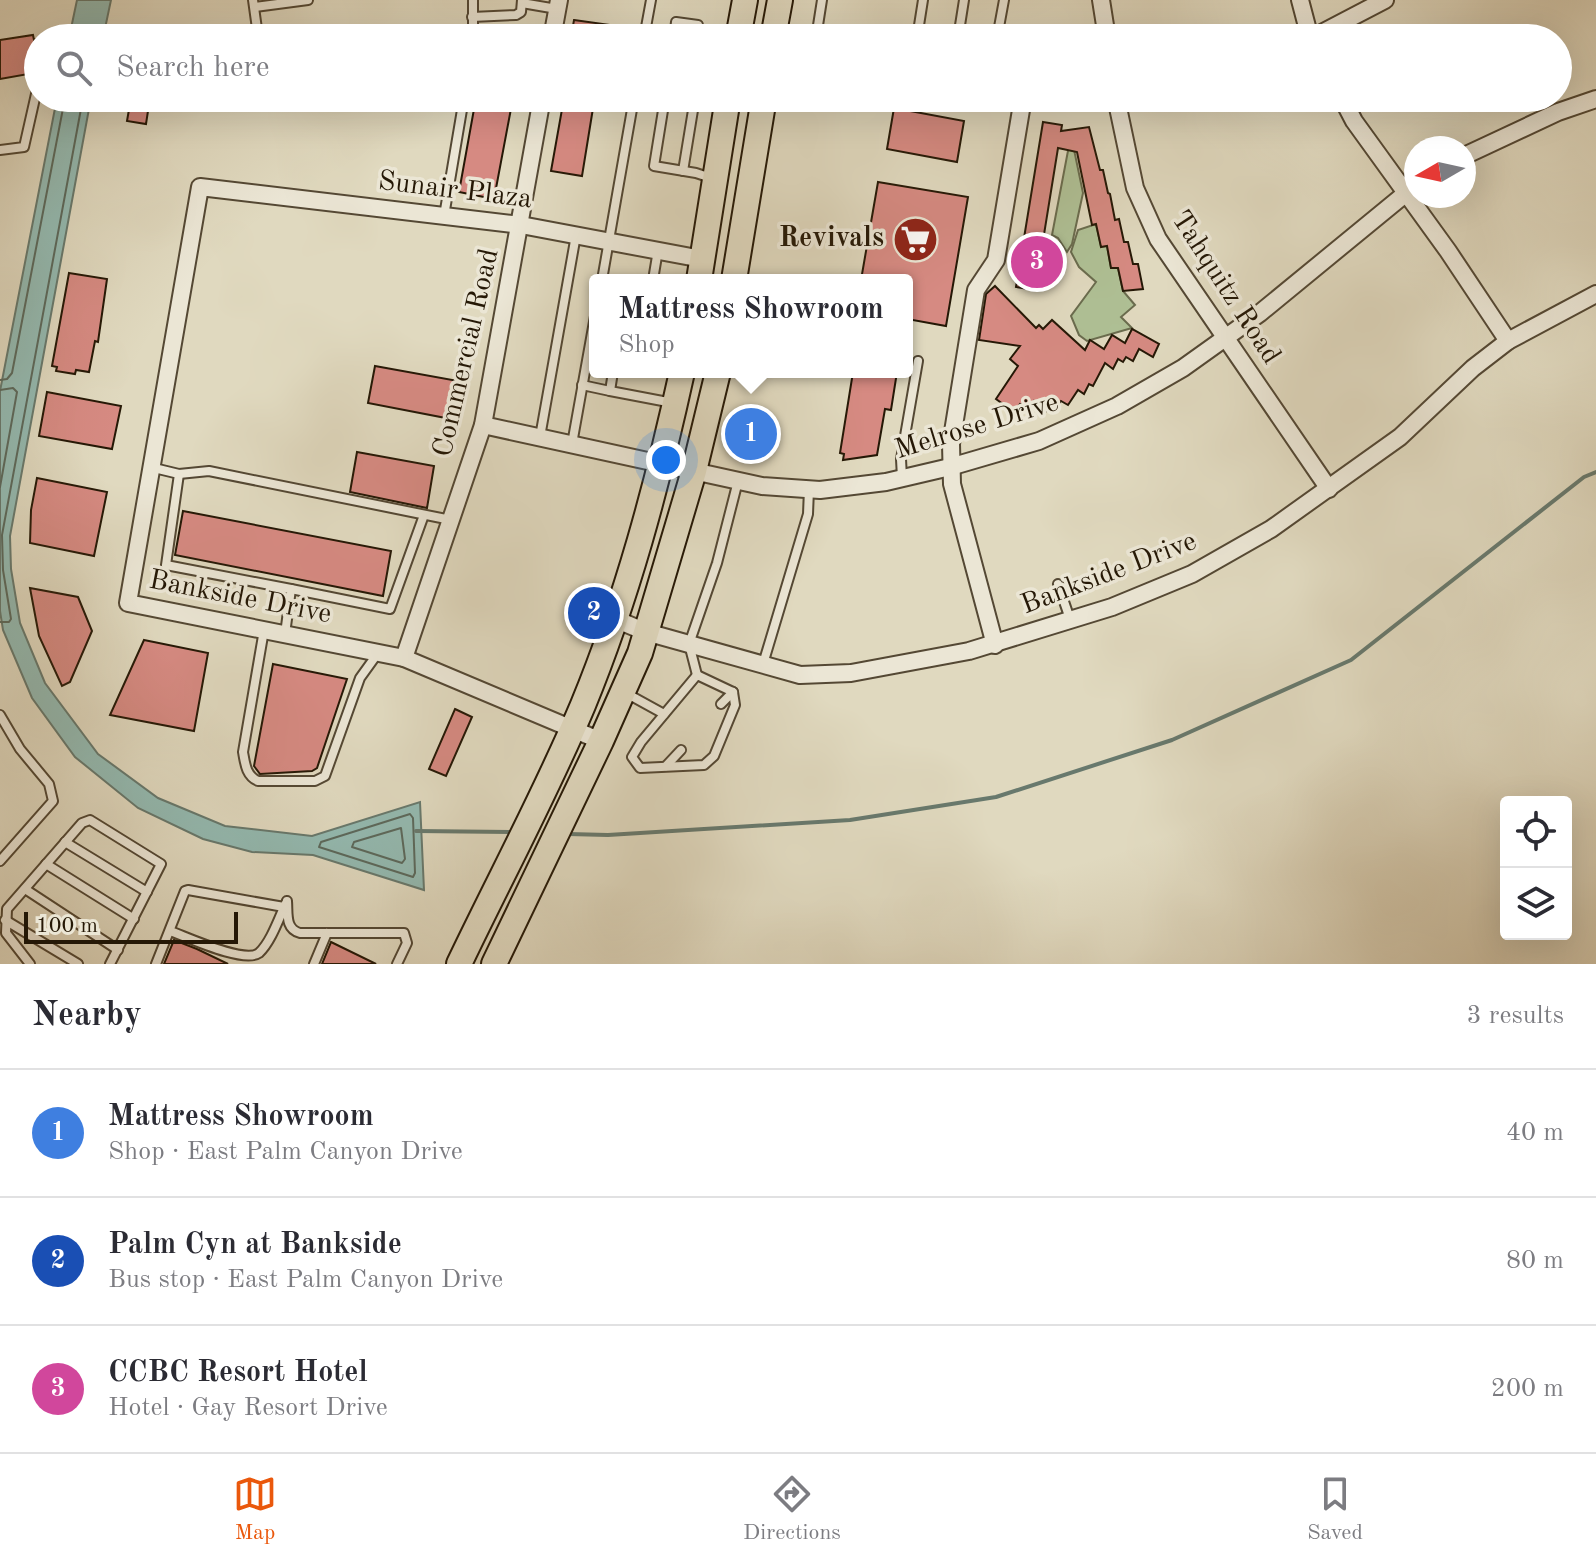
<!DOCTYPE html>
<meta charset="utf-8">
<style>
:root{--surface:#fff;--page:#f7f7f7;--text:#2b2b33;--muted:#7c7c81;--line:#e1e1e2;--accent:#ea580c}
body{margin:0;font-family:"Old Standard TT",serif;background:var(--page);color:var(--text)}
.controls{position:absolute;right:24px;bottom:24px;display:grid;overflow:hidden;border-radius:8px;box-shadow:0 8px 32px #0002}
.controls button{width:72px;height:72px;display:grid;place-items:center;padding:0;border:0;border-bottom:2px solid var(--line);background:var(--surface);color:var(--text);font:40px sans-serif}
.compass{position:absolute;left:1404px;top:136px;width:72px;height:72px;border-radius:50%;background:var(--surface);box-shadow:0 8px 32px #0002;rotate:261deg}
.scale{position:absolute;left:24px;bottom:20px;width:214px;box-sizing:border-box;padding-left:8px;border:4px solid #251806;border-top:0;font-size:22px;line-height:28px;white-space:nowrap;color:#251806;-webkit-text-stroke:6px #ebe6d5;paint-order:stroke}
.you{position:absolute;left:666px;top:460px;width:28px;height:28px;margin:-20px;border:6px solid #fff;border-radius:50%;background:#1a73e8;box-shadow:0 0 0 12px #1a73e833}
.badge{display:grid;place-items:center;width:52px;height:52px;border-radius:50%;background:var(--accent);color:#fff;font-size:26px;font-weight:700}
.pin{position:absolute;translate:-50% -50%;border:4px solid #fff;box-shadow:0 2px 8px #0006}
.popup{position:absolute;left:589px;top:274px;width:324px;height:104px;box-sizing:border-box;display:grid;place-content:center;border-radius:8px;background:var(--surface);filter:drop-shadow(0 2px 6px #0005);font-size:26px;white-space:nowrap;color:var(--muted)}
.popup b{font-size:30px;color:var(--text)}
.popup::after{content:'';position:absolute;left:50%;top:100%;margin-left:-16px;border:16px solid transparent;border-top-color:var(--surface)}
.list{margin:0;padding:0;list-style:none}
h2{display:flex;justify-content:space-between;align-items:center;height:104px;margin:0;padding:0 32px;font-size:34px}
h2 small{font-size:26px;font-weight:400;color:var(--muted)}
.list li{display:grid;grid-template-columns:52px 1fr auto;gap:24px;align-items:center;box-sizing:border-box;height:128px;padding:0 32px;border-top:2px solid var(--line)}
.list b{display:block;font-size:30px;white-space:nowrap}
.list p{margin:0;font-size:26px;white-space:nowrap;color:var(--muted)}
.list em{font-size:26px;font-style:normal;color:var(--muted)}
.icon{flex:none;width:44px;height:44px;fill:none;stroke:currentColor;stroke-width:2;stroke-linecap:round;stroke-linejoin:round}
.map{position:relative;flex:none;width:1596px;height:964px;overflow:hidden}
.search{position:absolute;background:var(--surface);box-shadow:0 8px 32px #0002;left:24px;right:24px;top:24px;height:88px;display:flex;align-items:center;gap:20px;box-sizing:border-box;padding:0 28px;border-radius:44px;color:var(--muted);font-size:30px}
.sheet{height:488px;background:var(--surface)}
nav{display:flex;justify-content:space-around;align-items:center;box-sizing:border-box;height:112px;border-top:2px solid var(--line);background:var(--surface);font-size:22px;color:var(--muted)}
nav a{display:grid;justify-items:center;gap:4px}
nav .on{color:var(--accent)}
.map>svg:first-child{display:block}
.green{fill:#afc095;stroke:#6a6c4e;stroke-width:2}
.water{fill:#94bab1;stroke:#68796d;stroke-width:2}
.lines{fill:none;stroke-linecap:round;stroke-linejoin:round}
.shore{stroke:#5c695c;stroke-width:2}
.stream{stroke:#68796d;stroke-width:4}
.building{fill:#d68a82;stroke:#251806;stroke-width:2}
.service-casing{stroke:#544834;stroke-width:12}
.minor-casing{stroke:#544834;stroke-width:20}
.primary-casing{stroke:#251806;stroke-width:28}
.service{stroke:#ebe6d5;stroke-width:8}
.minor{stroke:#ebe6d5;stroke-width:16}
.primary{stroke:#e0d9bf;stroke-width:24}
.labels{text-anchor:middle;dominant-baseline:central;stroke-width:7;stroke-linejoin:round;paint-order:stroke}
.street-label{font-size:28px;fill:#251806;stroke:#ebe6d5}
.poi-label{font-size:28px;font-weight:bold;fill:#251806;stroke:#ebe6d5;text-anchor:end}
</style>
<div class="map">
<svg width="1596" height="964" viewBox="0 0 1596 964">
<rect width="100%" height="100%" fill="#e0d9bf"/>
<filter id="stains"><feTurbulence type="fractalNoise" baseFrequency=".0025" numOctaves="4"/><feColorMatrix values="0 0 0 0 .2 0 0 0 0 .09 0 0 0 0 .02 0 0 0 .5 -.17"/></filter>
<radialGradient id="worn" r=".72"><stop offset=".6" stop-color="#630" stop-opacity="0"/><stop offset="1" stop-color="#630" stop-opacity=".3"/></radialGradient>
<!-- green -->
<g class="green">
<path d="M1071,135l12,58 -11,51 -5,8 -9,-14 -6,-3z"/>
<path d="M1096,224l5,22h6l4,22h7l5,23 12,14 -14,12 11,11 -45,13 -8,-6 -8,-19 25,-34 -17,-15 -8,-15 7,-22z"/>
</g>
<!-- water -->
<g class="water">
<path d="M77,0h34l-8,38h-34z"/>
<path d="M57,98h34l-81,438 1,33 9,54 25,60 53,71 60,44 67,28 87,10 108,-34 4,88 -111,-35 -61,-3 -49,-13 -65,-31 -63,-51 -43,-59 -29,-68 -3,-19v-220z"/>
</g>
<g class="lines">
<!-- shore -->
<g class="shore">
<path d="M0,380l7,-1 5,-6 53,-275"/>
<path d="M0,390l13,-2 4,4 -17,95"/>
<path d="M0,622h9l2,-3 -8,-49 -1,-35 81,-437"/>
<path d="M410,814l3,4 2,55 -2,4 -94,-30 2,-5z"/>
<path d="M401,828l4,31 -3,4 -50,-16 2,-5z"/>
</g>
<!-- stream -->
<g class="stream">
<path d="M416,831l99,1"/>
<path d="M568,834l40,1 242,-15 146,-23 176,-57 179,-80 233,-183 12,-5"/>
</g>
</g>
<!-- building -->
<g class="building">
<path d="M574,20l65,9 -2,9 -66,-1z"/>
<path d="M33,35l1,5 4,-1v16l-7,1 3,17 -34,6v-39z"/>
<path d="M131,98h19l-4,26 -19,-3z"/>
<path d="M476,98h37l-19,101 -35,-7z"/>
<path d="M564,98l30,4 -12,74 -31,-5z"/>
<path d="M894,108l70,13 -7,41 -70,-13z"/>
<path d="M1043,122l19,3 -1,6 28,-4 11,43h3l5,23 2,1 5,26 4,-1 5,23h4l5,22h5l5,25 -20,2 -5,-23h-7l-4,-22 -6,1 -5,-23 -4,1 -15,-73 -19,-4 -23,142 -19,-3z"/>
<path d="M878,182l90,15 -22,129 -39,-7v-39h-46z"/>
<path d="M69,273l38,6 -9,63 -3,-1 -6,31 -13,-2 -1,4 -19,-3 1,-4 -5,-1z"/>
<path d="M995,286l41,42 3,-3 4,4 9,-9 33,30 5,-10 14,9 8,-14 13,8 7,-14 27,15 -6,13 -14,-8 -6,12 -7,-4 -3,5 -5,-3 -5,10 -8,-6 -12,23 -4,-2 -5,10 -6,-4 -10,15 -7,-4 -3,4 -5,-2 -7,8 -12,-10 -6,7 -8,-4 -6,8 -18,-13 22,-33 -8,-7 10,-13 -41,-6 7,-46z"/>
<path d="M375,366l83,15 -7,38 -83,-16z"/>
<path d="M853,372h44l-6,38 -6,-1 -8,46 -34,5 1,-6 -4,-1z"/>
<path d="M47,392l74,14 -9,43 -73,-13z"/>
<path d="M740,410l31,7 -9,41 -31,-7z"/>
<path d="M357,452l77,14 -7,42 -77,-16z"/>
<path d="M37,478l70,14 -13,64 -64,-13 1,-33z"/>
<path d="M183,511l208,40 -8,45 -208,-41z"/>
<path d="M30,588l48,9 14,34 -22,51 -8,4 -23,-50z"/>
<path d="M144,640l64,13 -14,78 -84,-16z"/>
<path d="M273,664l74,15 -30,89 -5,3 -52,3 -6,-8z"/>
<path d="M455,709l17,8 -26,59 -17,-7z"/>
<path d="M174,940l23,9 31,15h-64z"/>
<path d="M331,942l45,22h-54z"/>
</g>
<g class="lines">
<defs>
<g id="service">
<path d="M253,0l5,36"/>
<path d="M473,0v38"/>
<path d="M522,3l35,6"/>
<path d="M255,7l53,-7"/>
<path d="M472,17l44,-2 5,-3 1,-12"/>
<path d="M644,38l7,-38"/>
<path d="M674,38l2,-16 22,3 -2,13"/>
<path d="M816,38l6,-38"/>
<path d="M917,38l6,-38"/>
<path d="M958,38l6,-38"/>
<path d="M997,38l7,-38"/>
<path d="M665,98l-11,68 42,7 15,5"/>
<path d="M695,98l31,5"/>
<path d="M0,150l24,-3 14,-62"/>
<path d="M683,171l12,-73"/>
<path d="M444,216l20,-118"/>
<path d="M602,280l32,-182"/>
<path d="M653,280l5,-30"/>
<path d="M613,372l-3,19 63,12"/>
<path d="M582,385l28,6"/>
<path d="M540,437l36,-202"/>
<path d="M572,444l23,-128"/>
<path d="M150,467l29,7 -13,91 125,24 -6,45"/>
<path d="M179,474l30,-3 242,49"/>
<path d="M902,478l-1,-19 17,-98"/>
<path d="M1058,584l12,35"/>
<path d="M291,589l99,20 34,-94"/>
<path d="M264,630l-21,122c2,11 3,24 15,29h57l10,-5 35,-98 18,-25"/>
<path d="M763,664l45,-150 1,-25"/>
<path d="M697,675l36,17 2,13 -21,51 -10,9 -64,3 -8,-11 9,-15z"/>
<path d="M697,675l-8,-31 28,-81 21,-82"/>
<path d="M624,692l40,22"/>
<path d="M721,704l12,-12"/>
<path d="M0,715l20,34 29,35 4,17 -53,60"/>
<path d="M666,766l15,-16"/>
<path d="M65,842l82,50"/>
<path d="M46,864l88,55"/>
<path d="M25,889l93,61"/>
<path d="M287,901c1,13 -2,28 13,32h104l3,10 -10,21"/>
<path d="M5,920l73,44"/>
<path d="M170,931c17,6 74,33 89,22 12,-11 20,-35 27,-50"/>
<path d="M30,964l-24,-31 1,-24 75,-86 8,-3 71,44 -51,100"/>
<path d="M156,964l29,-73 3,-1 96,17"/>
<path d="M314,964l13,-31"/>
</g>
<g id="minor">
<path d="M1101,0l6,38"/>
<path d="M1300,0l10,38"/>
<path d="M552,38l7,-38"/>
<path d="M1312,38l73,-38"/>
<path d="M1116,98l19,90 23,51 171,250"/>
<path d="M1342,98l12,23 94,130 60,90"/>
<path d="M1464,156l94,-44 38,-13"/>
<path d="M483,425l279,61 58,4 66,-8 64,-15 89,-26 78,-35 66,-38 77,-55 156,-128"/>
<path d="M615,619l31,13 154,43 51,-2 118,-22 143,-44 80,-33 79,-45 129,-92 73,-69 35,-27 88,-47"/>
<path d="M995,645l-43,-161 -1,-40 25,-154 20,-30 27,-162"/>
<path d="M404,658l79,-233 59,-327"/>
<path d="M601,741l-197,-83 -276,-55 72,-416 321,38 181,34"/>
</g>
<g id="primary">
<path d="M738,38l7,-38"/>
<path d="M773,38l7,-38"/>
<path d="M699,280l29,-182"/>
<path d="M734,280l30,-182"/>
<path d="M459,964c41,-86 87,-171 124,-259 44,-107 74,-219 99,-333"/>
<path d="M494,964l107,-223 39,-88 54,-182 24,-99"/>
</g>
</defs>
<!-- service casing -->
<use href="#service" class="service-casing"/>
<!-- minor casing -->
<use href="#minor" class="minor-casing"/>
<!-- primary casing -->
<use href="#primary" class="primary-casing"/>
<!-- service -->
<use href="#service" class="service"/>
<!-- minor -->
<use href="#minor" class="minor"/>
<!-- primary -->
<use href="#primary" class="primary"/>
</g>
<!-- icons -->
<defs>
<symbol id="supermarket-disc" viewBox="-11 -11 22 22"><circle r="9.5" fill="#8f2418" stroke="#ebe6d5"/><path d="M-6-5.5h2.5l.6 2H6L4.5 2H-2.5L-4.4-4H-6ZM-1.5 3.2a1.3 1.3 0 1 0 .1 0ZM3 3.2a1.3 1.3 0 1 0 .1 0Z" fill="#fff"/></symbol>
</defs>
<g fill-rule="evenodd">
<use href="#supermarket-disc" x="890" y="214" width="51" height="51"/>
</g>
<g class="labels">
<!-- street labels -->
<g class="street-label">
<text transform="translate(455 191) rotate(7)">Sunair Plaza</text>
<text transform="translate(1225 288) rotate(57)">Tahquitz Road</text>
<text transform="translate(467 353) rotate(-77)">Commercial Road</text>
<text transform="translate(977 427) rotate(-17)">Melrose Drive</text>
<text transform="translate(1109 574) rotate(-21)">Bankside Drive</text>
<text transform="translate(240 598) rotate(11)">Bankside Drive</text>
</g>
<!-- poi labels -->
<g class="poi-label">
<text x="884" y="239">Revivals</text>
</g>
</g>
<rect width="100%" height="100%" filter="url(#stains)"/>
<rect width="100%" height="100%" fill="url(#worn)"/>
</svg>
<div class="controls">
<button><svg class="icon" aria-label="locate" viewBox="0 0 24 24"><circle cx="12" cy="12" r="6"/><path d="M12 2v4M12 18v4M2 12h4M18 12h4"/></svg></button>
<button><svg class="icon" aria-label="layers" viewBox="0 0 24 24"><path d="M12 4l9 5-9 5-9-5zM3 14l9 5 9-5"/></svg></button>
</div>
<svg class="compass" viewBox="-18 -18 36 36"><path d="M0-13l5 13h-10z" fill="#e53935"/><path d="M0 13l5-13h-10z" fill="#7c7c81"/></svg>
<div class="scale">100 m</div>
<div class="you"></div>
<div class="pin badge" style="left:751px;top:434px;background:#3f7fe0">1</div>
<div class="popup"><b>Mattress Showroom</b>Shop</div>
<div class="pin badge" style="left:594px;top:613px;background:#1a4fb4">2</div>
<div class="pin badge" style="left:1037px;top:262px;background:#d1479c">3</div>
<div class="search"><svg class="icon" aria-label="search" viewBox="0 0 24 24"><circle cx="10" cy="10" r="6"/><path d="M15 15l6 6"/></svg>Search here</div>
</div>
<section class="sheet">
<h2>Nearby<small>3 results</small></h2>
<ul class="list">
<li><span class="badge" style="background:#3f7fe0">1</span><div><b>Mattress Showroom</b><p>Shop · East Palm Canyon Drive</p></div><em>40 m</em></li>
<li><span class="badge" style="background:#1a4fb4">2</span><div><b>Palm Cyn at Bankside</b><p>Bus stop · East Palm Canyon Drive</p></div><em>80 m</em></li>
<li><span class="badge" style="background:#d1479c">3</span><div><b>CCBC Resort Hotel</b><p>Hotel · Gay Resort Drive</p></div><em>200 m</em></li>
</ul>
</section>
<nav>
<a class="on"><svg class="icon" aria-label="map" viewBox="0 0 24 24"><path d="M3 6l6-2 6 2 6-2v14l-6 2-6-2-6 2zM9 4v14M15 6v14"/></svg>Map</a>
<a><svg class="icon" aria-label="directions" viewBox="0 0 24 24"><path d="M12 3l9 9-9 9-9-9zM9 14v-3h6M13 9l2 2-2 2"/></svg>Directions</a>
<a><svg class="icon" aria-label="saved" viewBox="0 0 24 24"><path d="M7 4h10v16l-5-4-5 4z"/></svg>Saved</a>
</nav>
